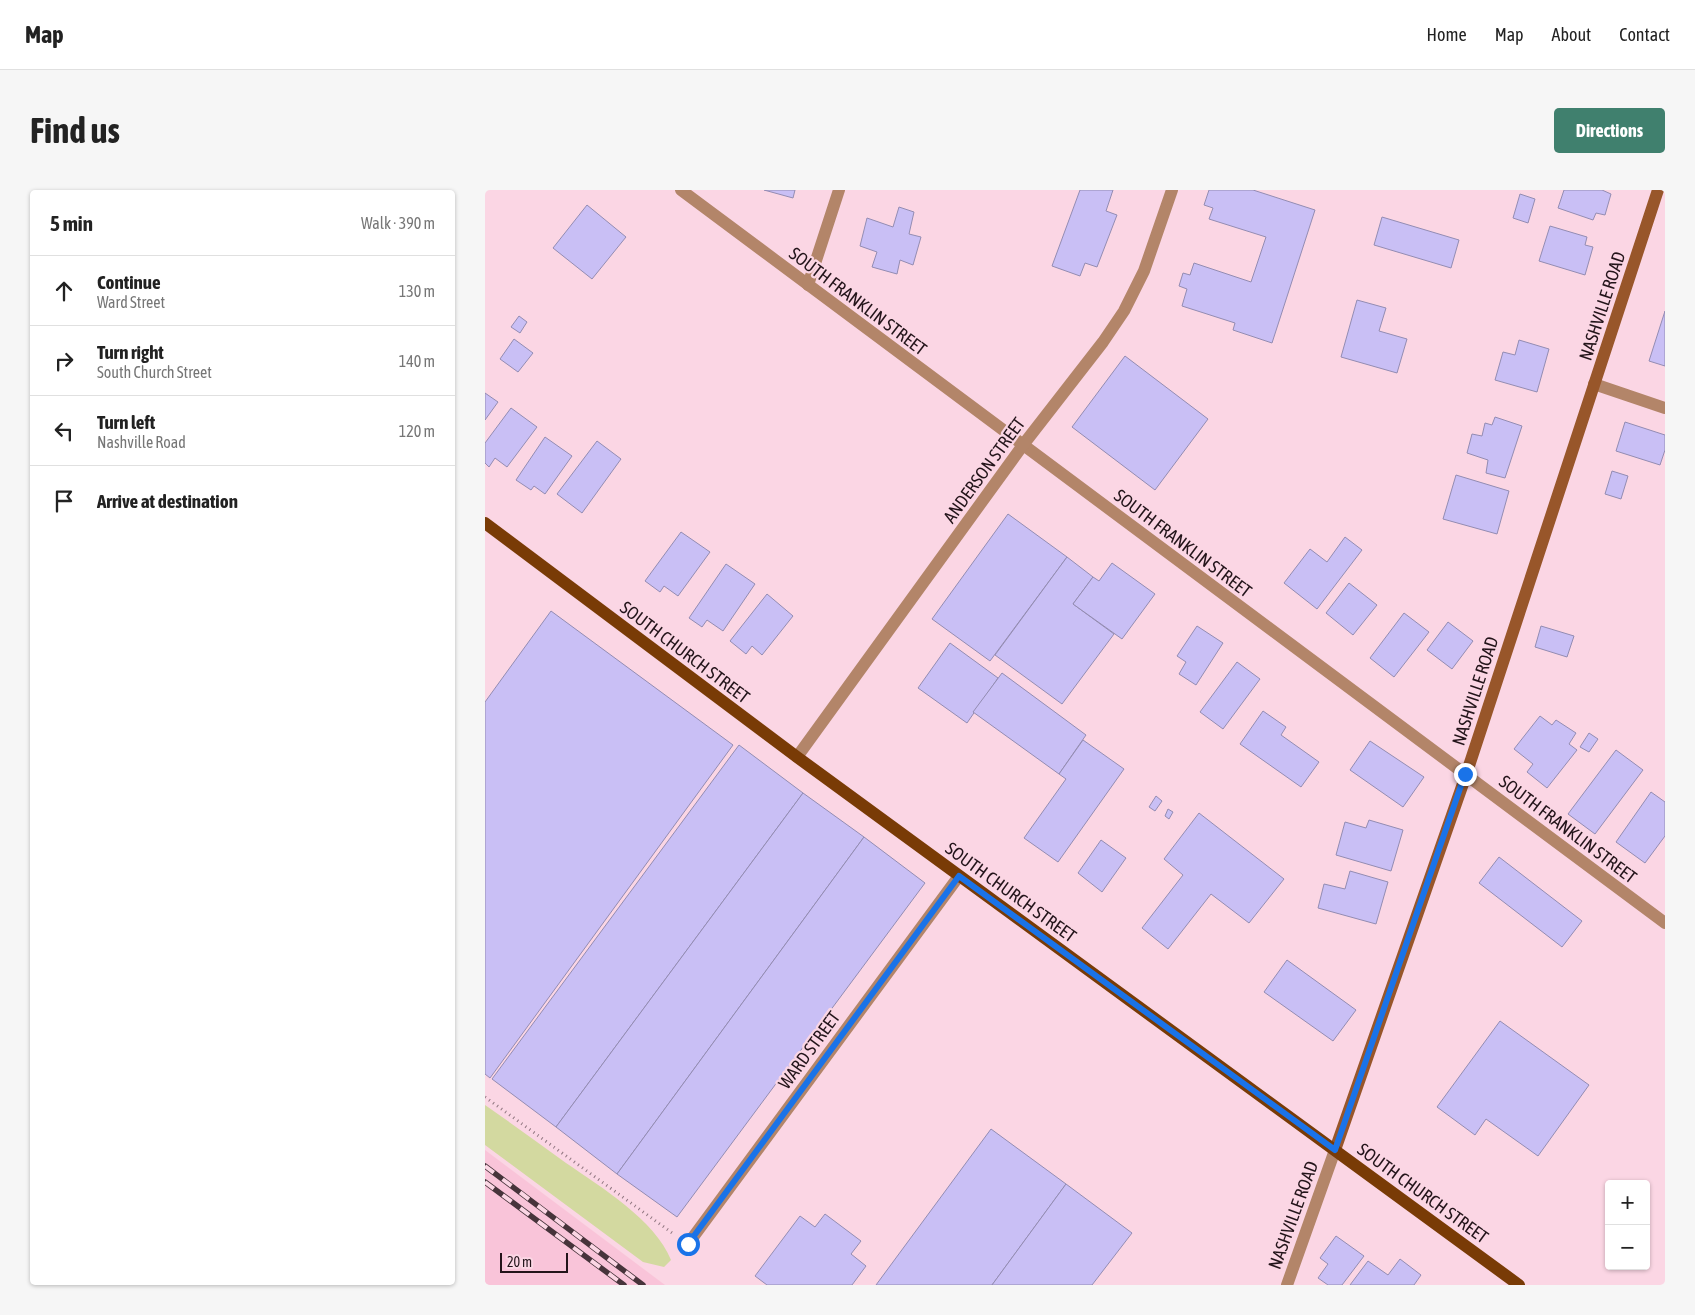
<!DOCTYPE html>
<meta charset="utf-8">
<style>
:root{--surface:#fff;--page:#f6f6f6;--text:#222;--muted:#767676;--line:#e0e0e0;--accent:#40806e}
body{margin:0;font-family:"Asap Condensed",sans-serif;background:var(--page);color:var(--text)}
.controls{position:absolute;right:15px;bottom:15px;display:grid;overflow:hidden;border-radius:5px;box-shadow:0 1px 4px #0004}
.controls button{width:45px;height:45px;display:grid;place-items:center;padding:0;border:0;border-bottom:1px solid var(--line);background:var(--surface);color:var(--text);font:25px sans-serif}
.scale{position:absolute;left:15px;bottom:12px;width:68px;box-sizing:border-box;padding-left:5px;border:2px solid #23141a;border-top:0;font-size:14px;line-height:18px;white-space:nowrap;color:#23141a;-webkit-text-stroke:4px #fbd6e4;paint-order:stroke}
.stop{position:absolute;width:15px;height:15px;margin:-11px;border:4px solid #1a73e8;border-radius:50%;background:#fff}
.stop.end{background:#1a73e8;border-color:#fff;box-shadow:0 1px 5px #0008}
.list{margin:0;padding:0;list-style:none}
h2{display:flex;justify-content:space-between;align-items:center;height:65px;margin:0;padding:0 20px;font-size:21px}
h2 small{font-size:16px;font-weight:400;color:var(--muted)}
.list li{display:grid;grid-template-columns:32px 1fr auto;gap:15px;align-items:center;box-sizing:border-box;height:70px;padding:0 20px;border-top:1px solid var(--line)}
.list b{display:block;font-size:19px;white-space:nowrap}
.list p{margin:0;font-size:16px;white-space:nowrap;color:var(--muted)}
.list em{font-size:16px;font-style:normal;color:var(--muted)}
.icon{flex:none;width:28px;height:28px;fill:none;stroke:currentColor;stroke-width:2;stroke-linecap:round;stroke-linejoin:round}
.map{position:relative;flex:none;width:1180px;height:1095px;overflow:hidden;border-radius:5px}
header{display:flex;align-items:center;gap:30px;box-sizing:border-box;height:70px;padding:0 25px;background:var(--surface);border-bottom:1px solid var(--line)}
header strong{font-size:24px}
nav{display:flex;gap:28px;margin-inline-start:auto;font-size:18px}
.intro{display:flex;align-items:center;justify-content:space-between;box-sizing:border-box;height:120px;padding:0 30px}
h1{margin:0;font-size:35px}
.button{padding:12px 22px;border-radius:5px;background:var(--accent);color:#fff;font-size:18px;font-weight:700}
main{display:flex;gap:30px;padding:0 30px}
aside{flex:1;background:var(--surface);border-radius:5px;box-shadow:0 1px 4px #0004}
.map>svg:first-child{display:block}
.built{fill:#f9c4d9}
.green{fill:#d3d9a0}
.building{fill:#c9bff5;stroke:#938cb2}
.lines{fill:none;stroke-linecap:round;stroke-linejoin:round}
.path{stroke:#917781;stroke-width:3;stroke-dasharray:1 4;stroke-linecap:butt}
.street{stroke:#b38569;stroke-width:12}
.secondary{stroke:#98562a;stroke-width:12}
.primary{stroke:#793b06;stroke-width:12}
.rail-casing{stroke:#47343b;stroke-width:5.5}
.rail{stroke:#fbd6e4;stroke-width:4;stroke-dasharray:11;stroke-linecap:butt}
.route{stroke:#1a73e8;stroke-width:6}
.labels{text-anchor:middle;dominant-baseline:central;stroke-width:4.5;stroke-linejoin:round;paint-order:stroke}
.street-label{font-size:18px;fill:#23141a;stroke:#fbd6e4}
</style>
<header>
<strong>Map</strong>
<nav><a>Home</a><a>Map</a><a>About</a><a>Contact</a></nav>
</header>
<div class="intro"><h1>Find us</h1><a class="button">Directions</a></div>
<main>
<aside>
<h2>5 min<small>Walk · 390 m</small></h2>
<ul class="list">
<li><svg class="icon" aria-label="ahead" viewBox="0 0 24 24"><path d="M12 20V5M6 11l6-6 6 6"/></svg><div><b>Continue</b><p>Ward Street</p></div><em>130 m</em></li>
<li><svg class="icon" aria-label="right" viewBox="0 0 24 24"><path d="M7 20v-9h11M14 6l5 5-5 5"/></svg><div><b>Turn right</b><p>South Church Street</p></div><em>140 m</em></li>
<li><svg class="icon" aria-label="left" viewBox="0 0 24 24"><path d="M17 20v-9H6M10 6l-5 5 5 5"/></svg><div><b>Turn left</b><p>Nashville Road</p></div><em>120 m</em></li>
<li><svg class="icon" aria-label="arrive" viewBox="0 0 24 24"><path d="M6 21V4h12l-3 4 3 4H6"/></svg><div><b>Arrive at destination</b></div></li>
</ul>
</aside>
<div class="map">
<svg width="1180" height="1095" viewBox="0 0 1180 1095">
<rect width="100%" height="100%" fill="#fbd6e4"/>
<!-- built -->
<path class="built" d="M0,960l180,135h-180z"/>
<!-- green -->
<path class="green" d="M0,915c27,19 54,38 81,58 35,24 89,57 105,97l-7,7 -21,-5 -158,-117z"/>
<!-- building -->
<g class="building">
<path d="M279,0h31l-2,8z"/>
<path d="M595,0h33l-7,21 11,4 -20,52 -12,-4 -5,13 -28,-10z"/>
<path d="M724,0h44l62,20 -43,133 -39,-13 2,-7 -53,-17 5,-17 -8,-3 4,-13 7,2 4,-12 57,19 15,-45 -57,-18 4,-11 -9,-3z"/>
<path d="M1079,0h38l9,4 -6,21 -9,-2 -3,7 -35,-12z"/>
<path d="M1035,4l15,5 -7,24 -15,-5z"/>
<path d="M102,15l39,32 -34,42 -39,-31z"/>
<path d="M414,17l15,5 -5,22 12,3 -8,28 -13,-5 -3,14 -25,-7 5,-15 -17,-6 7,-28 26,9z"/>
<path d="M897,27l77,23 -8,28 -77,-23z"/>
<path d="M1065,36l37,11 -2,8 8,2 -8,28 -46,-14z"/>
<path d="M872,110l29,8 -7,23 28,8 -10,34 -56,-16z"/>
<path d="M1180,121v55l-16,-5z"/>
<path d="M34,126l8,6 -7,11 -9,-6z"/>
<path d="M29,149l19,14 -15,19 -18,-13z"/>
<path d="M1034,150l30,9 -12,43 -42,-12 8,-28 12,3z"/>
<path d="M640,166l83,63 -53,71 -83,-63z"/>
<path d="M0,203l13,9 -13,18z"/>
<path d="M26,218l26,19 -30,40 -12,-9 -6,9 -4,-4v-20z"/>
<path d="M1010,227l27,9 -17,52 -19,-5 2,-13 -21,-7 5,-19 10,2 3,-13 7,2z"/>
<path d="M1140,232l40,13v15l-5,15 -44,-14z"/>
<path d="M60,247l27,19 -27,38 -11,-8 -3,4 -15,-10z"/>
<path d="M112,251l24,18 -39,54 -25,-19z"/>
<path d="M1127,281l16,5 -7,23 -16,-5z"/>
<path d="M971,285l53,16 -12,43 -54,-15z"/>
<path d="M523,324l59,43 -77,104 -58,-42z"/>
<path d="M196,342l29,20 -32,44 -14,-10 -4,6 -15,-11z"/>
<path d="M860,347l17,13 -45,59 -33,-26 26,-34 17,13z"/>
<path d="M582,367l26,20 -20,27 41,30 -52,70 -67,-49z"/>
<path d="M627,373l43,31 -33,45 -49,-35 20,-27 6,4z"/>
<path d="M241,374l29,20 -32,47 -16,-11 -5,7 -13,-9z"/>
<path d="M864,393l28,22 -24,30 -27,-22z"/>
<path d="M282,404l26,22 -31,39 -10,-9 -6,8 -16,-13z"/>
<path d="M66,421l182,134 -243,333 -5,-4v-372z"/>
<path d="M919,423l25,19 -35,45 -24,-19z"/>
<path d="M963,432l25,19 -21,28 -25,-19z"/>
<path d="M712,436l26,17 -27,42 -17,-11 7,-12 -9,-6z"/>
<path d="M1056,436l33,10 -7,21 -32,-10z"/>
<path d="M465,453l48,35 -31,45 -49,-35z"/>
<path d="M752,472l23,17 -37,50 -23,-17z"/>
<path d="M517,483l84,62 -27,39 -86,-62z"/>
<path d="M778,521l23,16 -5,8 38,27 -18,25 -61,-43z"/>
<path d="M1055,526l12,9 4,-5 20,13 -7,11 8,6 -30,38 -20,-16 6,-8 -19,-15z"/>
<path d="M1104,543l9,6 -9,13 -9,-5z"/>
<path d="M598,550l41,29 -66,93 -34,-24 42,-59 -7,-5z"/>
<path d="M885,551l54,36 -21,30 -53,-37z"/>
<path d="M254,555l64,48 -247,334 -64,-48z"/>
<path d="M1131,560l27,20 -48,64 -27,-20z"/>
<path d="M1166,602l14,10v34l-20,27 -29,-21z"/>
<path d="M318,603l61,44 -247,337 -61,-47z"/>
<path d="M671,606l6,5 -7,10 -6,-4z"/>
<path d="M683,619l5,3 -4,7 -4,-3z"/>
<path d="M714,623l85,66 -35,44 -38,-29 -43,55 -26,-21 41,-53 -19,-16z"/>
<path d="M884,630l34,10 -12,41 -55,-16 9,-33 21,6z"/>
<path d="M379,647l61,46 -248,334 -60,-43z"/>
<path d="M616,650l25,18 -24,34 -24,-19z"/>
<path d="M1014,667l83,64 -20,26 -83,-64z"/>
<path d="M865,681l38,11 -12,42 -58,-16 6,-24 21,5z"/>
<path d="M802,770l69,50 -23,31 -69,-49z"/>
<path d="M1015,831l89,64 -51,71 -52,-37 -11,16 -38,-28z"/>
<path d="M506,939l75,55 -74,101h-116z"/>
<path d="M581,994l66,49 -40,52h-100z"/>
<path d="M340,1024l36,27 -10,13 15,12 -14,19h-85l-12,-9 45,-60 15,11z"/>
<path d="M851,1046l28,20 -22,29h-14l-10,-7 10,-14 -8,-6z"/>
<path d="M915,1069l21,16 -7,10h-64l18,-24 20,14z"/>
</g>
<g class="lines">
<!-- path -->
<path class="path" d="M0,907l190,138"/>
<!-- street -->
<g class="street">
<path d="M196,0l984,733"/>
<path d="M323,95l31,-95"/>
<path d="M1109,194l71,24"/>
<path d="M312,567l226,-312 80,-103 21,-31 20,-40 28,-81"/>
<path d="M203,1054l271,-368"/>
<path d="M802,1095l48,-135"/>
</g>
<!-- secondary -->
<path class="secondary" d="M850,960l131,-375 192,-585"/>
<!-- primary -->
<path class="primary" d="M0,333l312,234 722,528"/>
<defs>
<g id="rail">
<path d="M0,976l158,119"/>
<path d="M0,992l139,103"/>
</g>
</defs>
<!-- rail casing -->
<use href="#rail" class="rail-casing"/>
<!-- rail -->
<use href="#rail" class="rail"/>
</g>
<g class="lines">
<!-- route -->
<path class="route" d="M203,1054l271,-368 376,274 130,-376"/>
</g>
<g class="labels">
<!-- street labels -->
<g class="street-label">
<text transform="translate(373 111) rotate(37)">SOUTH FRANKLIN STREET</text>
<text transform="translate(1117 116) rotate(-72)">NASHVILLE ROAD</text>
<text transform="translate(499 280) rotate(-54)">ANDERSON STREET</text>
<text transform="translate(698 353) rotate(37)">SOUTH FRANKLIN STREET</text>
<text transform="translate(200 462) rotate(37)">SOUTH CHURCH STREET</text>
<text transform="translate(990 501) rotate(-72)">NASHVILLE ROAD</text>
<text transform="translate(1083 639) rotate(37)">SOUTH FRANKLIN STREET</text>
<text transform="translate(526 702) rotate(36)">SOUTH CHURCH STREET</text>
<text transform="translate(324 860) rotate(-54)">WARD STREET</text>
<text transform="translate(938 1003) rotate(36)">SOUTH CHURCH STREET</text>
<text transform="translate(808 1025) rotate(-70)">NASHVILLE ROAD</text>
</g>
</g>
</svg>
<div class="controls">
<button>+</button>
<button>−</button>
</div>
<div class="scale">20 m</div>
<div class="stop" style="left:203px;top:1054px"></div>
<div class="stop end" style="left:980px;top:584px"></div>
</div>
</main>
